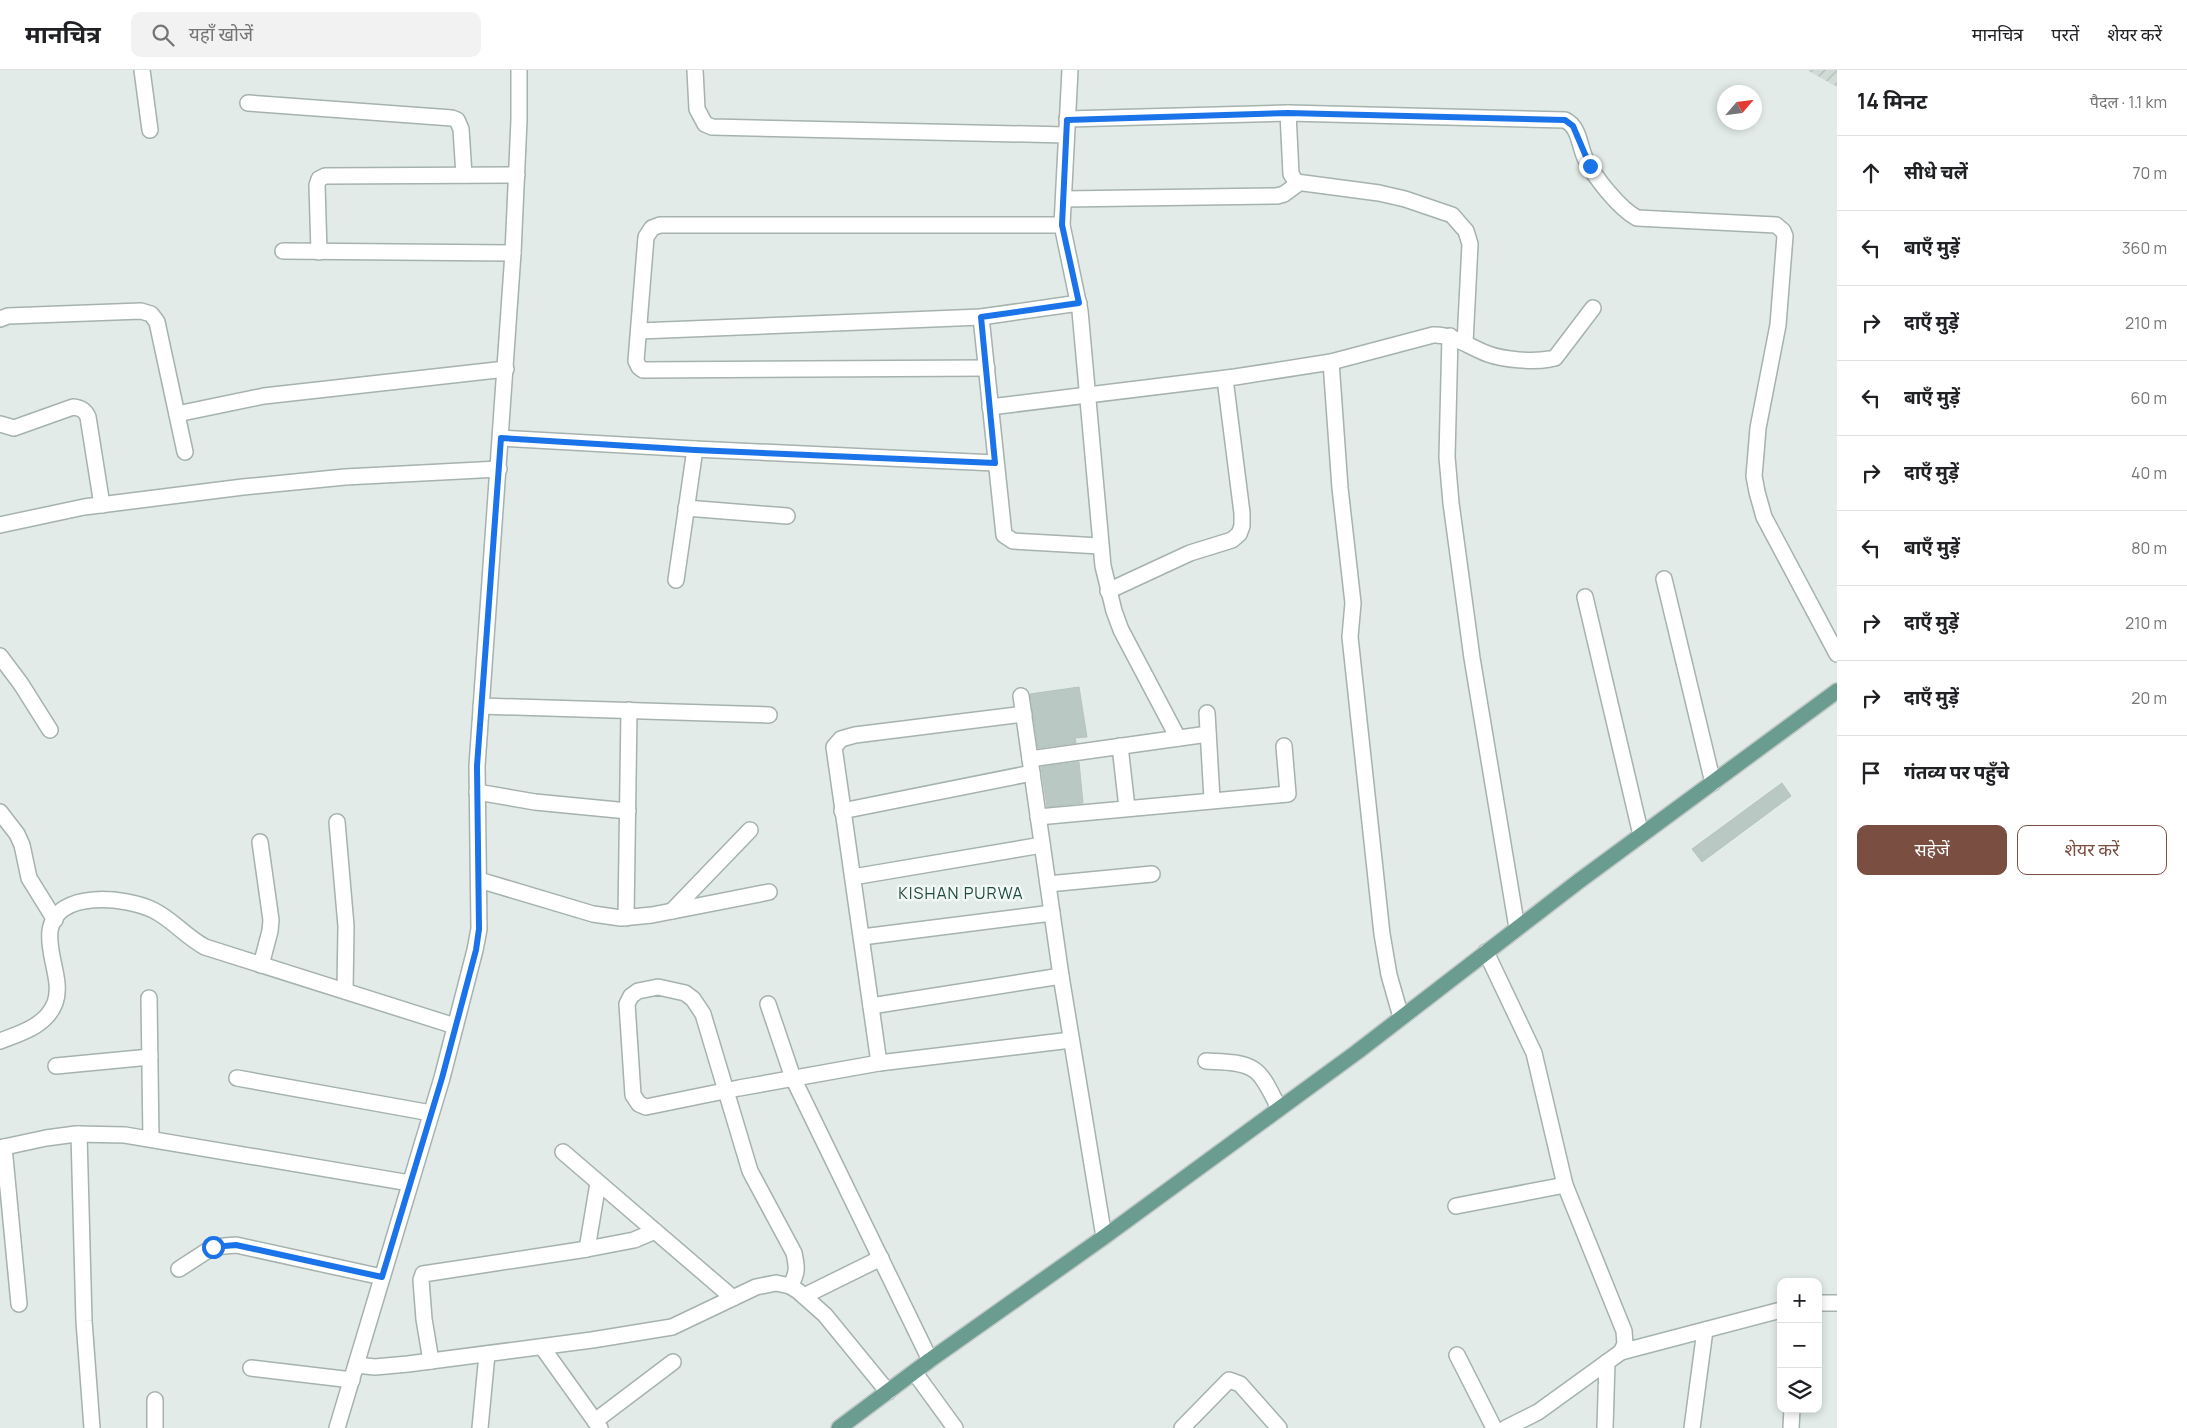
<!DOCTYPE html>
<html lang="hi">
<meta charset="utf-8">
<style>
:root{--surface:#fff;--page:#f2f2f2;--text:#202124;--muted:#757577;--line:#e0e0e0;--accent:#7a4e41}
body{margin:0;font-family:Manrope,"Noto Sans Devanagari",sans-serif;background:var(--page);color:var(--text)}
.controls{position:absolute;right:15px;bottom:15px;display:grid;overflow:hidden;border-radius:10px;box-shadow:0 2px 8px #0003}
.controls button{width:45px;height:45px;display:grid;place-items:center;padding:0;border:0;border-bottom:1px solid var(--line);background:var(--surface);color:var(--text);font:25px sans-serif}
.compass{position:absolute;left:1717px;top:15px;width:45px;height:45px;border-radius:50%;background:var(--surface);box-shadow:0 2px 8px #0003;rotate:62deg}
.stop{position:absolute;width:15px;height:15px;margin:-11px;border:4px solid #1a73e8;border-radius:50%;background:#fff}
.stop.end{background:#1a73e8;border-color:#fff;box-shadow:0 1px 5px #0008}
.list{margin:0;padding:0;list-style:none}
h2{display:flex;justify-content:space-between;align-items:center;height:65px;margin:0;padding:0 20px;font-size:21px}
h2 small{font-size:16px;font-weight:400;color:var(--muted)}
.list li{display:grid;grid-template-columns:32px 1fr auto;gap:15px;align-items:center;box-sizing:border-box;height:75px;padding:0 20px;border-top:1px solid var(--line)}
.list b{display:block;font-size:19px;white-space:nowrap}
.list em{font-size:16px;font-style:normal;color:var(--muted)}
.actions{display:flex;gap:10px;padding:15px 20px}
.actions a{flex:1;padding:11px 0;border:1px solid var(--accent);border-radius:10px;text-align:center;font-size:18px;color:var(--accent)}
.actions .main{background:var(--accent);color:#fff}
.icon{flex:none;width:28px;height:28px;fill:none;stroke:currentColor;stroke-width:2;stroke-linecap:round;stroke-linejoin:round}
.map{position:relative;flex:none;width:1837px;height:1358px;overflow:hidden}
header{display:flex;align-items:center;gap:30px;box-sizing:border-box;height:70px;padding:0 25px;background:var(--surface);border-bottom:1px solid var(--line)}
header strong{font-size:24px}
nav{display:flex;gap:28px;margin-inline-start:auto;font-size:18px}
.search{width:350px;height:45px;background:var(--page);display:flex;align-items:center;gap:12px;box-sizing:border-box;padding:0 18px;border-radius:10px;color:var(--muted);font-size:19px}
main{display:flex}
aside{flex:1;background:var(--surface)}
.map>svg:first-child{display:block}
.industrial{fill:url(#industrial-furrows)}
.building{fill:#bac8c3;stroke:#b5c4be}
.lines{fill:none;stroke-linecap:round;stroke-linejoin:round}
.minor-casing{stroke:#a5b2ae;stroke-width:18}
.major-casing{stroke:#c1c8c6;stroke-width:18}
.minor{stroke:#fff;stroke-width:15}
.major{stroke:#6a9d90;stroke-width:15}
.route{stroke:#1a73e8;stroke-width:6}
.labels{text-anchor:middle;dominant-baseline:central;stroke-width:5;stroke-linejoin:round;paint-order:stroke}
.quarter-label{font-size:16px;letter-spacing:1px;fill:#214b41;stroke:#f2f8f5}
</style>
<header>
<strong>मानचित्र</strong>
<div class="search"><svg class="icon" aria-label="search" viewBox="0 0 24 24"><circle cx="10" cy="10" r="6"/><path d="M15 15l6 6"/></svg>यहाँ खोजें</div>
<nav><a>मानचित्र</a><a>परतें</a><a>शेयर करें</a></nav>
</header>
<main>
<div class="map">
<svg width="1837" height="1358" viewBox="0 0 1837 1358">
<defs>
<pattern id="industrial-furrows" width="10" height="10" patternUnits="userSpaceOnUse" patternTransform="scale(1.25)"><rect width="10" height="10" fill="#d0dbd6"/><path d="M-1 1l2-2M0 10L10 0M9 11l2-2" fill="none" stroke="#b2bdb8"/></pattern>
</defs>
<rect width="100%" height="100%" fill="#e2ebe7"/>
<!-- industrial -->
<path class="industrial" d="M1807,0h30v17z"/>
<!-- building -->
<g class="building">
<path d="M1079,617l8,50 -12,1 1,5 -38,5 -8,-54z"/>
<path d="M1079,692l4,41 -36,4 -6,-40z"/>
<path d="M1782,713l9,13 -89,66 -10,-13z"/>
</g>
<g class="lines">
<defs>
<g id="minor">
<path d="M142,0l8,60"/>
<path d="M695,0l2,39 8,15 7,3 354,8"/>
<path d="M1070,0l-8,155 18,86 23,255 11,45 7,19 57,108"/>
<path d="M248,33l204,15 5,2 4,9 3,46"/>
<path d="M1288,43l3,61 5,8 83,11 26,6 47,16 14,16 4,13 -5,99"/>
<path d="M1067,49l221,-6 277,7c15,7 14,27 21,40 9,18 34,49 51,58l139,7 7,6 2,5 -7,89 -20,103 -2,25 -2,23 3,16 7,25 73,137"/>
<path d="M1064,129l213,-3 7,-2 15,-11"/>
<path d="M283,181l230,2"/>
<path d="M319,182l-2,-67 2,-6 6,-3 192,-1"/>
<path d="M981,247l23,218 9,6 87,5"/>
<path d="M0,249l8,-3 133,-5 10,3 6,8 28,130"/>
<path d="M639,261l342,-14 98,-14"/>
<path d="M1450,266l-3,121 4,46 21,155 45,270"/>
<path d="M1331,292l9,126 13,115 -3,34 32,297 7,41 12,42"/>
<path d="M987,298l-344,2 -4,-3 -3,-6 10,-124 6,-9 8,-3h402"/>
<path d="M990,337l245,-30 96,-15 102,-27c21,-1 36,12 55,19 17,6 44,8 62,5l5,-1 38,-50"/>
<path d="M177,344l87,-18 242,-27"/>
<path d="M0,354l14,4 59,-21c8,1 12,3 15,10l14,88"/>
<path d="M501,368l194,11 300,14"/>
<path d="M686,438l101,8"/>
<path d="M0,455l84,-18 159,-20 102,-10 154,-8"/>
<path d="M1664,509l49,204"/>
<path d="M676,510l19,-131"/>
<path d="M1108,521l82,-38 42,-13 7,-6 3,-8v-13l-17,-134"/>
<path d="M1585,527l56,238"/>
<path d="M0,586l21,28 29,46"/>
<path d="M1021,626l40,280 43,261"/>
<path d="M481,636l288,9"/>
<path d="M1207,643l5,86"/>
<path d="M1120,676l7,62"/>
<path d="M1030,689l178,-25"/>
<path d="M477,722l58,10 93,9"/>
<path d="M842,741l190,-38"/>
<path d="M0,742l17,22 5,11 7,33 26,42"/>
<path d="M1038,747l250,-23 -4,-48"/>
<path d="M337,752l9,104 -1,65"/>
<path d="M260,772l11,78 -1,11 -9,34"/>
<path d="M853,807l189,-32"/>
<path d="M479,810l114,34 28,4 31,-3 117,-23"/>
<path d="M1048,814l104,-10"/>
<path d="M672,841l78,-81"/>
<path d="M626,848l3,-208"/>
<path d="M862,867l190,-24"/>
<path d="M1486,882l48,101 31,132 59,146 1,13 -4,8 -83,60 -32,16"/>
<path d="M149,928l2,141"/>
<path d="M768,934l25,74 137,282"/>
<path d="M871,936l190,-30"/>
<path d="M0,971c21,-8 46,-15 55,-38 8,-22 -8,-48 -5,-72 6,-42 76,-34 103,-21 19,9 33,27 52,37l250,79"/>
<path d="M1206,991c14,1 34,0 47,8 12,7 19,27 26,39"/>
<path d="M879,993l-45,-316 7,-8 14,-4 169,-21"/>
<path d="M56,996l94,-9"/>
<path d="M237,1008l194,35"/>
<path d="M79,1064l5,187 8,107"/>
<path d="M4,1077l15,157"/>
<path d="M0,1078l46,-10 30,-4 49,1 285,48"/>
<path d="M563,1082l170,146"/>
<path d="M1456,1136l109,-21"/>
<path d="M587,1179l11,-66"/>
<path d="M179,1199l34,-22 23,-2 146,32"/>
<path d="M790,1216c8,-13 7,-19 4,-33l-44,-82 -47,-157 -10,-15 -8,-6 -27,-6 -20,4 -7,5 -4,8 6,91 6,9 7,3 93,-19 140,-25 192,-23"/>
<path d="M804,1226l77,-38"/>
<path d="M1818,1233h19"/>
<path d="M542,1277l58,81"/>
<path d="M1621,1282l160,-42"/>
<path d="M1457,1285l37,73"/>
<path d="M431,1291l-7,-42 -3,-39 2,-6 164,-25 47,-9 21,-9"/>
<path d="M356,1295l19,2 33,-3 184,-24 80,-13 84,-40 20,-4 14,3 8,5 27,24 63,77"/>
<path d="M251,1298l101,12"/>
<path d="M915,1303l40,55"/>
<path d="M155,1330v28"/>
<path d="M595,1351l78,-59"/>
<path d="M337,1358l105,-350 33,-128 4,-21 -2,-163 36,-513 6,-133v-50"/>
<path d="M480,1358l7,-74"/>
<path d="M1182,1358l47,-48 11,4 39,44"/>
<path d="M1605,1358l2,-66"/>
<path d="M1692,1358l13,-98"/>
<path d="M1791,1358l1,-19"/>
</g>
<path id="major" d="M839,1358l91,-68 174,-123 253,-185 222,-171 258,-190"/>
</defs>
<!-- minor casing -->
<use href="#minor" class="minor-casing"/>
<!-- major casing -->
<use href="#major" class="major-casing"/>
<!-- minor -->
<use href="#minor" class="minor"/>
<!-- major -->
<use href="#major" class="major"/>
</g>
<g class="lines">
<!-- route -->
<path class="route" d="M213,1177l23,-2 146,32 60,-199 34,-128 3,-21 -2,-163 24,-328 194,12 300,13 -14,-146 98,-14 -17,-78 5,-105 221,-7 277,7 8,6 17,40"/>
</g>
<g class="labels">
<!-- quarter labels -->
<g class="quarter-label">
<text x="961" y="823">KISHAN PURWA</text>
</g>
</g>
</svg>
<div class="controls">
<button>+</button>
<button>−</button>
<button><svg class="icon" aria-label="layers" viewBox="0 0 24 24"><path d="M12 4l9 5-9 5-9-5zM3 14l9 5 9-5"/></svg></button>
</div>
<svg class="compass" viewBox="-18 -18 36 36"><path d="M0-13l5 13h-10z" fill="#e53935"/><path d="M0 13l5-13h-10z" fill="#757577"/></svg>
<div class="stop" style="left:213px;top:1177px"></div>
<div class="stop end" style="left:1590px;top:96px"></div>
</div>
<aside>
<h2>14 मिनट<small>पैदल · 1.1 km</small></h2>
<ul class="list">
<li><svg class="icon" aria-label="ahead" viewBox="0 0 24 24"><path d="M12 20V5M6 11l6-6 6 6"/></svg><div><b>सीधे चलें</b></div><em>70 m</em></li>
<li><svg class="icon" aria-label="left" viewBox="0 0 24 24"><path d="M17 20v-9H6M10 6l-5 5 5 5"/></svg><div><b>बाएँ मुड़ें</b></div><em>360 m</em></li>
<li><svg class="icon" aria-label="right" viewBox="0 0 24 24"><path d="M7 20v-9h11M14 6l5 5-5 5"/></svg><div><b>दाएँ मुड़ें</b></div><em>210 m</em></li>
<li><svg class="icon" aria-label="left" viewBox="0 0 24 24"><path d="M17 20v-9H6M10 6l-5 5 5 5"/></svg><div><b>बाएँ मुड़ें</b></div><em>60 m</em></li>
<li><svg class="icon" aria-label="right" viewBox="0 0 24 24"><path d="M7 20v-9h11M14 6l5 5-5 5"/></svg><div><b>दाएँ मुड़ें</b></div><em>40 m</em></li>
<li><svg class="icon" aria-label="left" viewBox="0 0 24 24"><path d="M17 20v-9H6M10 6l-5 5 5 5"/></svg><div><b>बाएँ मुड़ें</b></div><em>80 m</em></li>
<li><svg class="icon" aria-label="right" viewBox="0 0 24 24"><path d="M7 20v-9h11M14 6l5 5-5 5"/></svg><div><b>दाएँ मुड़ें</b></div><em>210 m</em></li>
<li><svg class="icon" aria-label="right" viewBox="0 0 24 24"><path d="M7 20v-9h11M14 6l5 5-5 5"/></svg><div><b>दाएँ मुड़ें</b></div><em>20 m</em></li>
<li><svg class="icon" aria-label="arrive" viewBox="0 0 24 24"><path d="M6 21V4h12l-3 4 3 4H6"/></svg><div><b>गंतव्य पर पहुँचे</b></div></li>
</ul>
<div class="actions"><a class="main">सहेजें</a><a>शेयर करें</a></div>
</aside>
</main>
